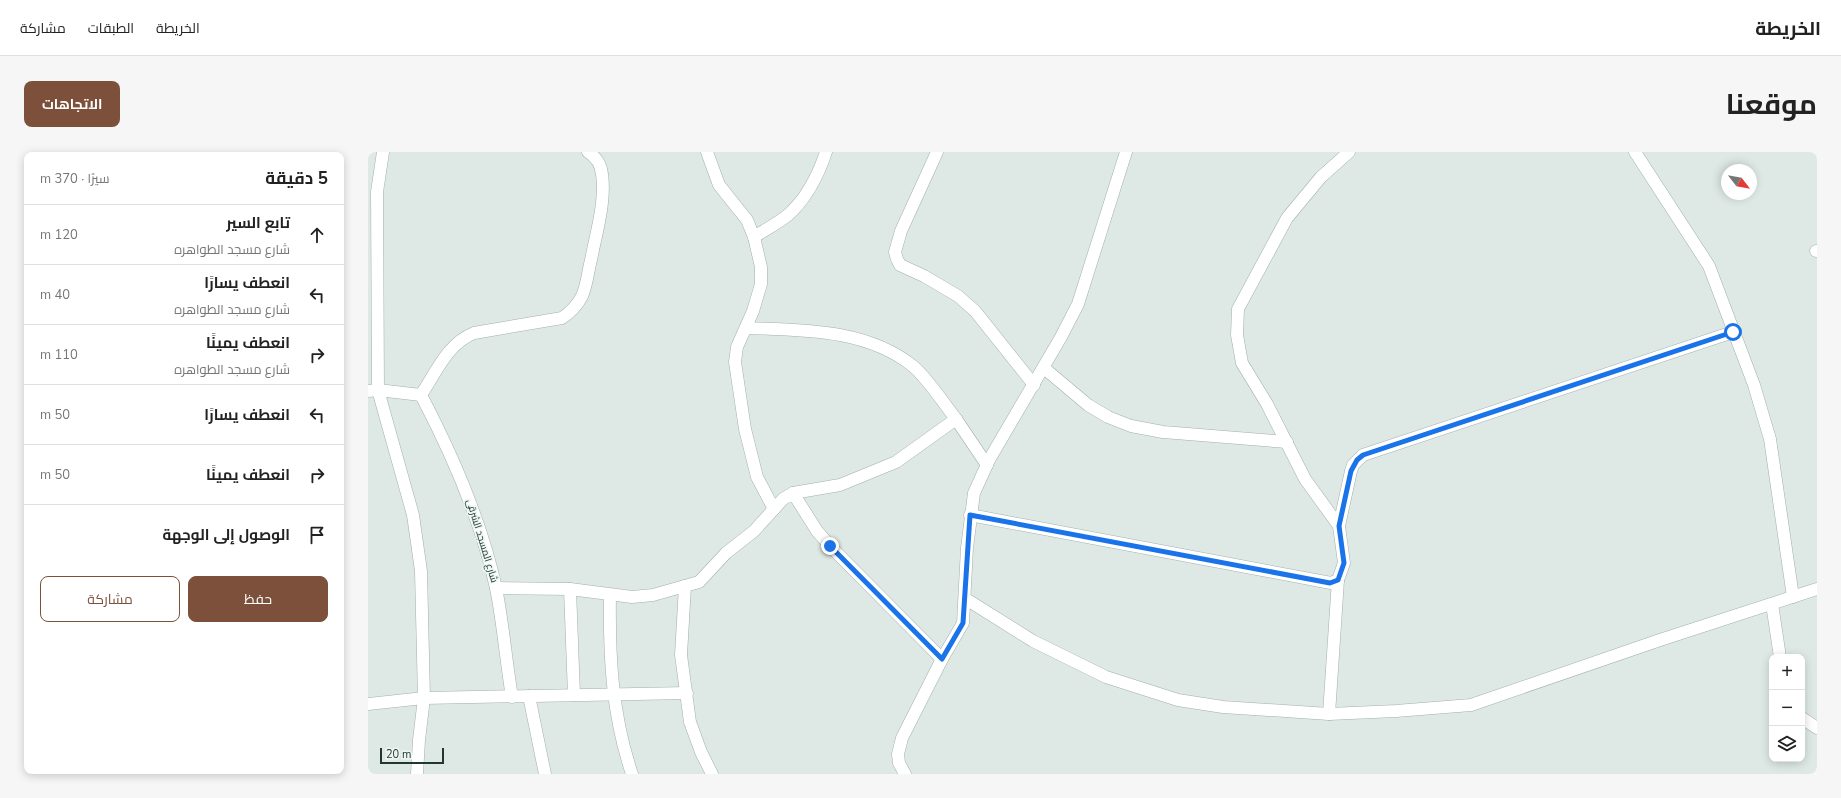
<!DOCTYPE html>
<html lang="ar">
<meta charset="utf-8">
<style>
:root{--surface:#fff;--page:#f6f6f6;--text:#222;--muted:#767676;--line:#e0e0e0;--accent:#7c503b}
body{margin:0;font-family:"Nunito Sans",Cairo,sans-serif;background:var(--page);color:var(--text);direction:rtl}
.controls{position:absolute;right:12px;bottom:12px;display:grid;overflow:hidden;border-radius:8px;box-shadow:0 2px 10px #0003}
.controls button{width:36px;height:36px;display:grid;place-items:center;padding:0;border:0;border-bottom:1px solid var(--line);background:var(--surface);color:var(--text);font:20px sans-serif}
.compass{position:absolute;left:1353px;top:12px;width:36px;height:36px;border-radius:50%;background:var(--surface);box-shadow:0 2px 10px #0003;rotate:121deg}
.scale{position:absolute;left:12px;bottom:10px;width:64px;box-sizing:border-box;padding-left:4px;border:2px solid #203733;border-top:0;font-size:11px;line-height:14px;white-space:nowrap;color:#203733;-webkit-text-stroke:3px #eef6f2;paint-order:stroke}
.stop{position:absolute;width:12px;height:12px;margin:-9px;border:3px solid #1a73e8;border-radius:50%;background:#fff}
.stop.end{background:#1a73e8;border-color:#fff;box-shadow:0 1px 4px #0008}
.list{margin:0;padding:0;list-style:none}
h2{display:flex;justify-content:space-between;align-items:center;height:52px;margin:0;padding:0 16px;font-size:17px}
h2 small{font-size:13px;font-weight:400;color:var(--muted)}
.list li{display:grid;grid-template-columns:26px 1fr auto;gap:12px;align-items:center;box-sizing:border-box;height:60px;padding:0 16px;border-top:1px solid var(--line)}
.list b{display:block;font-size:15px;white-space:nowrap}
.list p{margin:0;font-size:13px;white-space:nowrap;color:var(--muted)}
.list em{font-size:13px;font-style:normal;color:var(--muted)}
.actions{display:flex;gap:8px;padding:12px 16px}
.actions a{flex:1;padding:9px 0;border:1px solid var(--accent);border-radius:8px;text-align:center;font-size:14px;color:var(--accent)}
.actions .main{background:var(--accent);color:#fff}
.icon{flex:none;width:22px;height:22px;fill:none;stroke:currentColor;stroke-width:2;stroke-linecap:round;stroke-linejoin:round}
.map{position:relative;flex:none;width:1449px;height:622px;overflow:hidden;direction:ltr;border-radius:8px}
header{display:flex;align-items:center;gap:24px;box-sizing:border-box;height:56px;padding:0 20px;background:var(--surface);border-bottom:1px solid var(--line)}
header strong{font-size:19px}
nav{display:flex;gap:22px;margin-inline-start:auto;font-size:14px}
.intro{display:flex;align-items:center;justify-content:space-between;box-sizing:border-box;height:96px;padding:0 24px}
h1{margin:0;font-size:28px}
.button{padding:10px 18px;border-radius:8px;background:var(--accent);color:#fff;font-size:14px;font-weight:700}
main{display:flex;gap:24px;padding:0 24px}
aside{flex:1;background:var(--surface);border-radius:8px;box-shadow:0 2px 10px #0003}
.map>svg:first-child{display:block}
.lines{fill:none;stroke-linecap:round;stroke-linejoin:round}
.minor-casing{stroke:#a1b0ac;stroke-width:13}
.minor{stroke:#fff;stroke-width:12}
.route{stroke:#1a73e8;stroke-width:5}
.labels{text-anchor:middle;dominant-baseline:central;stroke-width:3;stroke-linejoin:round;paint-order:stroke}
.street-label{font-size:10px;fill:#203733;stroke:#eef6f2}
</style>
<header>
<strong>الخريطة</strong>
<nav><a>الخريطة</a><a>الطبقات</a><a>مشاركة</a></nav>
</header>
<div class="intro"><h1>موقعنا</h1><a class="button">الاتجاهات</a></div>
<main>
<div class="map">
<svg width="1449" height="622" viewBox="0 0 1449 622">
<rect width="100%" height="100%" fill="#dee9e5"/>
<g class="lines">
<defs>
<g id="minor">
<path d="M15,0l-6,40 1,198 35,125 8,56 3,127 -5,42 -2,34"/>
<path d="M339,0l12,33 28,35 7,17 7,30v17l-8,27 -16,36 -2,15 10,67 12,48 17,32"/>
<path d="M569,0l-36,79 -6,21 2,7 3,6 24,11 34,20 17,15 59,74"/>
<path d="M1267,0l74,114 45,119 16,54 23,158"/>
<path d="M386,85c11,-7 24,-14 34,-22 19,-17 30,-39 38,-63"/>
<path d="M1448,99h1"/>
<path d="M378,176c57,2 122,1 168,39 13,11 31,38 42,52"/>
<path d="M676,216l44,37 20,12 23,9 32,6 124,10"/>
<path d="M0,239l10,-1 43,5"/>
<path d="M53,243c16,-24 26,-51 53,-62l88,-15c9,-6 15,-12 20,-22 5,-11 6,-25 9,-36 5,-27 15,-58 11,-86 -1,-9 -6,-17 -14,-22"/>
<path d="M53,243c32,61 60,125 75,193 7,35 10,73 16,109"/>
<path d="M425,341l47,-8 56,-23 60,-43 31,46"/>
<path d="M602,363l361,68 7,-3 6,-17 -5,-37 12,-55 2,-6 10,-10 370,-123"/>
<path d="M971,374l-34,-47 -38,-75 -25,-41 -5,-28 1,-26 49,-91 34,-41 28,-25"/>
<path d="M317,434l-4,69 9,67 11,30 11,22"/>
<path d="M128,436l74,1 62,8 21,-2 46,-13 27,-29 28,-22 29,-32 10,-6 24,38 13,15 112,113"/>
<path d="M202,437l4,106"/>
<path d="M242,443c-1,62 2,120 22,179"/>
<path d="M598,447l67,42 73,36 72,23 45,7 106,7 67,-3 75,-6 189,-65 157,-51"/>
<path d="M1404,452l8,53"/>
<path d="M161,544l16,78"/>
<path d="M0,552l56,-6 263,-5"/>
<path d="M961,562l9,-134"/>
<path d="M1434,566l15,10"/>
<path d="M537,622l-6,-11 -1,-9 4,-16 40,-79 21,-36 4,-75 7,-55 15,-33 72,-123 17,-33 48,-152"/>
</g>
</defs>
<!-- minor casing -->
<use href="#minor" class="minor-casing"/>
<!-- minor -->
<use href="#minor" class="minor"/>
</g>
<g class="lines">
<!-- route -->
<path class="route" d="M462,394l112,113 21,-36 7,-108 360,68 8,-3 6,-17 -5,-37 12,-55 6,-11 6,-5 370,-123"/>
</g>
<g class="labels">
<!-- street labels -->
<g class="street-label">
<text transform="translate(114 389) rotate(73)">شارع المسجد الشرقى</text>
</g>
</g>
</svg>
<div class="controls">
<button>+</button>
<button>−</button>
<button><svg class="icon" aria-label="layers" viewBox="0 0 24 24"><path d="M12 4l9 5-9 5-9-5zM3 14l9 5 9-5"/></svg></button>
</div>
<svg class="compass" viewBox="-18 -18 36 36"><path d="M0-13l5 13h-10z" fill="#e53935"/><path d="M0 13l5-13h-10z" fill="#767676"/></svg>
<div class="scale">20 m</div>
<div class="stop" style="left:1365px;top:180px"></div>
<div class="stop end" style="left:462px;top:394px"></div>
</div>
<aside>
<h2>5 دقيقة<small>سيرًا · 370 m</small></h2>
<ul class="list">
<li><svg class="icon" aria-label="ahead" viewBox="0 0 24 24"><path d="M12 20V5M6 11l6-6 6 6"/></svg><div><b>تابع السير</b><p>شارع مسجد الطواهره</p></div><em>120 m</em></li>
<li><svg class="icon" aria-label="left" viewBox="0 0 24 24"><path d="M17 20v-9H6M10 6l-5 5 5 5"/></svg><div><b>انعطف يسارًا</b><p>شارع مسجد الطواهره</p></div><em>40 m</em></li>
<li><svg class="icon" aria-label="right" viewBox="0 0 24 24"><path d="M7 20v-9h11M14 6l5 5-5 5"/></svg><div><b>انعطف يمينًا</b><p>شارع مسجد الطواهره</p></div><em>110 m</em></li>
<li><svg class="icon" aria-label="left" viewBox="0 0 24 24"><path d="M17 20v-9H6M10 6l-5 5 5 5"/></svg><div><b>انعطف يسارًا</b></div><em>50 m</em></li>
<li><svg class="icon" aria-label="right" viewBox="0 0 24 24"><path d="M7 20v-9h11M14 6l5 5-5 5"/></svg><div><b>انعطف يمينًا</b></div><em>50 m</em></li>
<li><svg class="icon" aria-label="arrive" viewBox="0 0 24 24"><path d="M6 21V4h12l-3 4 3 4H6"/></svg><div><b>الوصول إلى الوجهة</b></div></li>
</ul>
<div class="actions"><a class="main">حفظ</a><a>مشاركة</a></div>
</aside>
</main>
